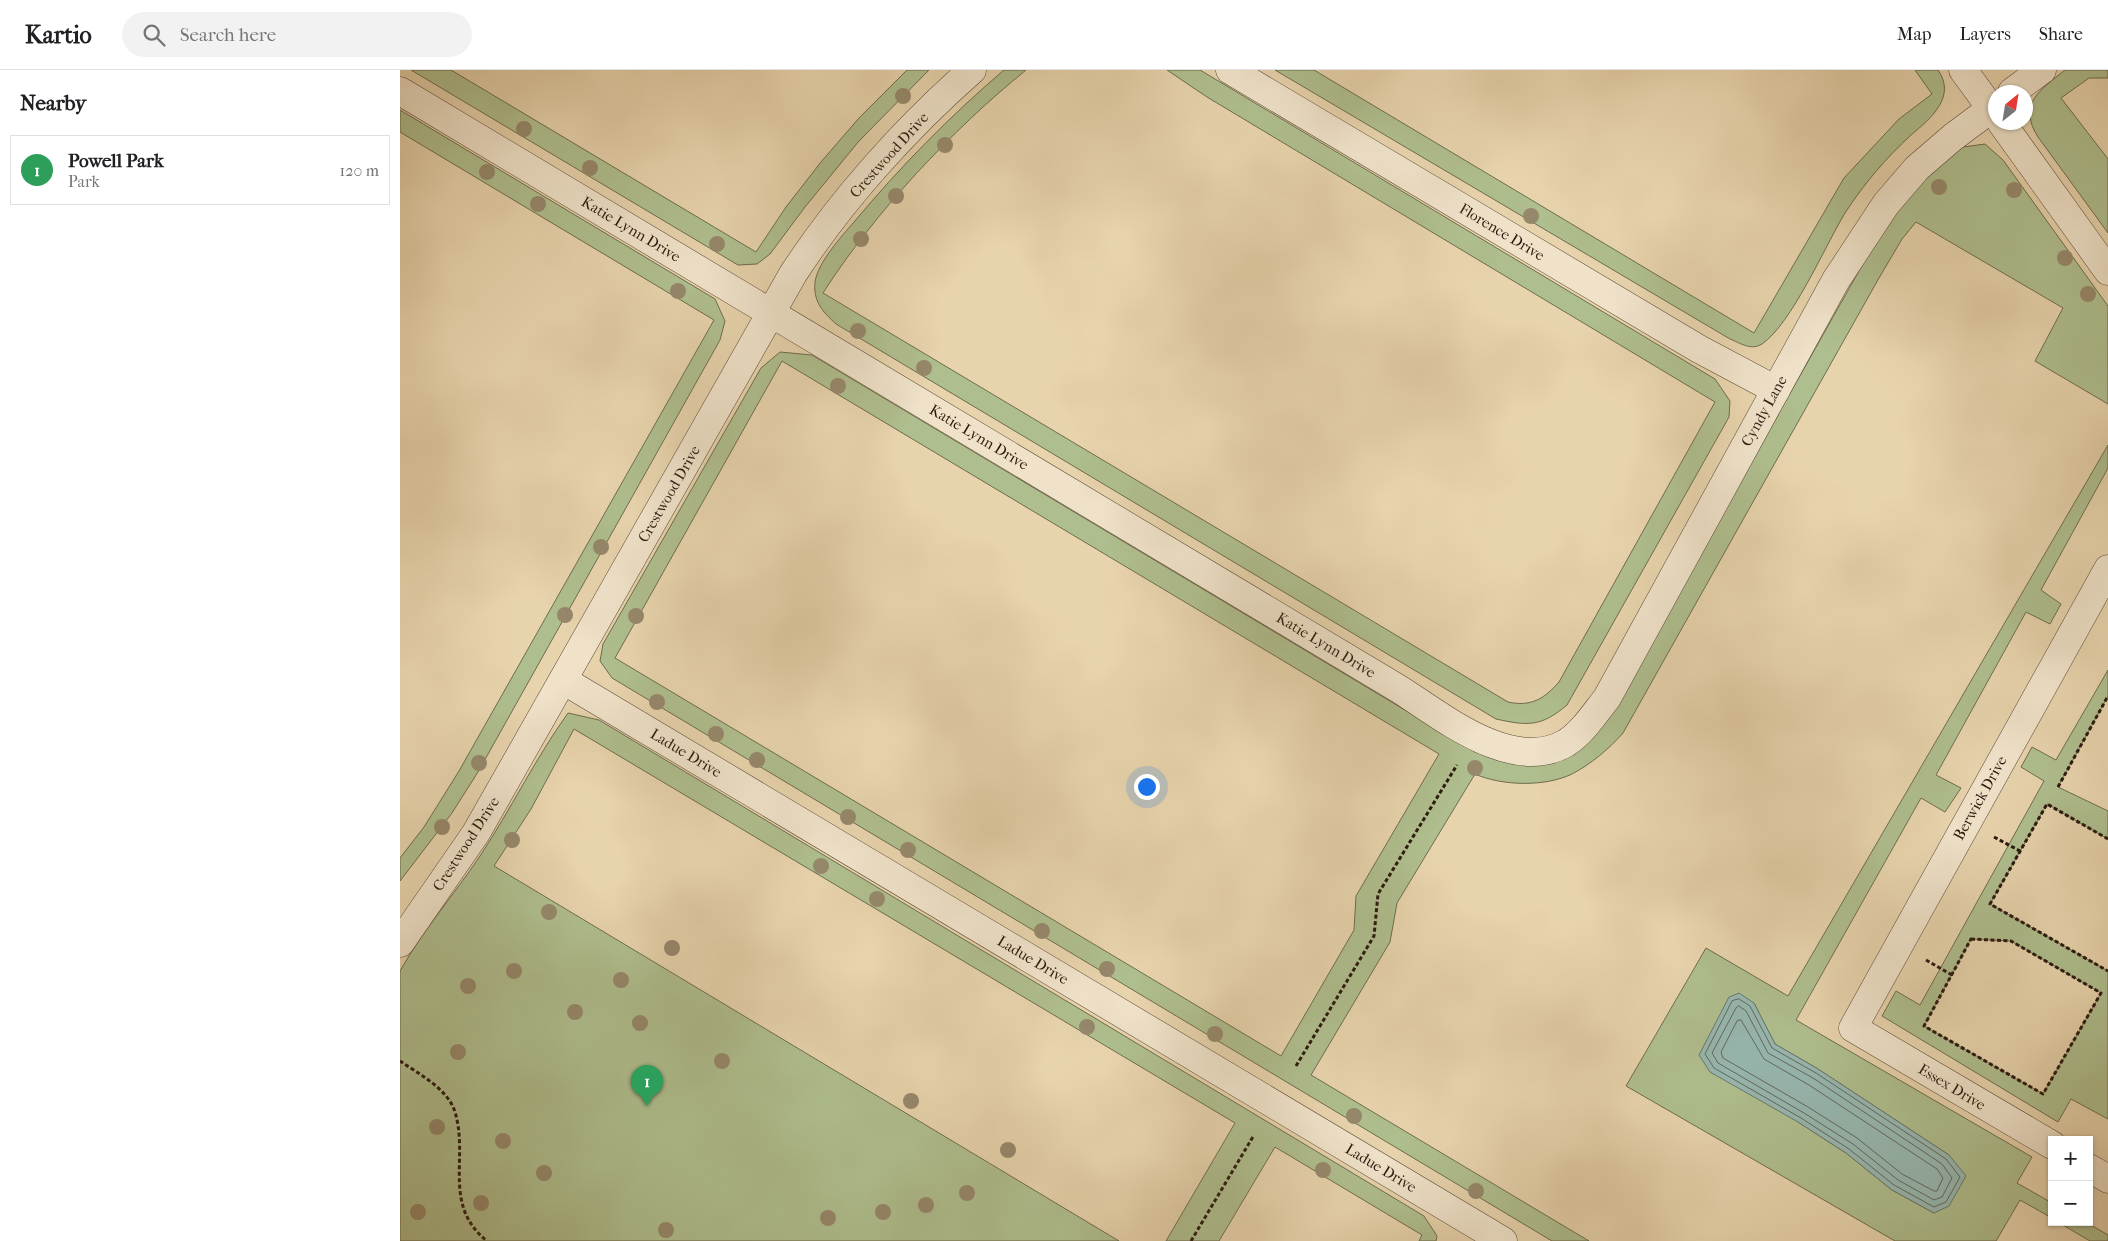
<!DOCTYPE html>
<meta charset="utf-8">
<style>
:root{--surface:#fff;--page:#f2f2f2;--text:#202124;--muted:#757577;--line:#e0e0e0;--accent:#1a73e8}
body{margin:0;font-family:"IM FELL French Canon",serif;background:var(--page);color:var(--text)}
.controls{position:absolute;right:15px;bottom:15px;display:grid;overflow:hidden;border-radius:0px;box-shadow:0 1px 4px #0004}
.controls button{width:45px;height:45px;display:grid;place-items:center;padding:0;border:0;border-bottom:1px solid var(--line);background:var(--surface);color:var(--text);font:25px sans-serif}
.compass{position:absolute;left:1588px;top:15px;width:45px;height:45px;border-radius:50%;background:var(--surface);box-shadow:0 1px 4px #0004;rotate:30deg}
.you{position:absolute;left:746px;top:716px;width:18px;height:18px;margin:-12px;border:4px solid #fff;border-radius:50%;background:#1a73e8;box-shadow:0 0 0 8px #1a73e833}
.badge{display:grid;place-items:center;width:32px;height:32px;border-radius:50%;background:var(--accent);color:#fff;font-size:16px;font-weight:700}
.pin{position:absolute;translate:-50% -41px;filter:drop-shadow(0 1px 2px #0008)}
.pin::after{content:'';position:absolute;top:26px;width:18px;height:15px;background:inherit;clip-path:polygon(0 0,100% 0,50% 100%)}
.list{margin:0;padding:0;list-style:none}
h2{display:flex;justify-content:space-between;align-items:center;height:65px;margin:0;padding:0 20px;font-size:21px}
h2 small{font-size:16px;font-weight:400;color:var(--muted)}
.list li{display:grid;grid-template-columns:32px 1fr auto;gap:15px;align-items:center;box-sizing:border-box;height:70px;margin:0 10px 10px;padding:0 10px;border:1px solid var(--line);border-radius:0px}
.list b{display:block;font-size:19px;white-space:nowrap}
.list p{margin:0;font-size:16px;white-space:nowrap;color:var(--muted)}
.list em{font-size:16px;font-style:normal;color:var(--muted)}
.icon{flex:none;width:28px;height:28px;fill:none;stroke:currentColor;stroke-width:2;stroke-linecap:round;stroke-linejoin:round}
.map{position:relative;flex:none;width:1708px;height:1171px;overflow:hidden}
header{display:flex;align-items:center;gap:30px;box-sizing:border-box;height:70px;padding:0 25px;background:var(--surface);border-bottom:1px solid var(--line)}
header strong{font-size:24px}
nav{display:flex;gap:28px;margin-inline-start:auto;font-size:18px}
.search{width:350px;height:45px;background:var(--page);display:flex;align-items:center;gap:12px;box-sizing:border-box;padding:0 18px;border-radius:28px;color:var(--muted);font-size:19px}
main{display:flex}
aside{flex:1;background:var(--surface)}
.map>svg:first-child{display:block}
.green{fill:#afbe8e;stroke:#6e6c4e;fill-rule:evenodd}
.water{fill:#97b7af;stroke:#6c786f}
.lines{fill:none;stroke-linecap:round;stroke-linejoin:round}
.shore{stroke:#62685f;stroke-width:1}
.street-casing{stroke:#5b4836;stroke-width:29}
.path{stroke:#2c1a0f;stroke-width:3;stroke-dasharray:4 2.5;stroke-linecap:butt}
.street{stroke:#efe2c9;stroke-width:28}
.tree{fill:#96886b}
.labels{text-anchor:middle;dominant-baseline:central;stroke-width:4;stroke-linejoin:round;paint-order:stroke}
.street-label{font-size:15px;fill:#2c1a0f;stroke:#efe2c9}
</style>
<header>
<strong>Kartio</strong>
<div class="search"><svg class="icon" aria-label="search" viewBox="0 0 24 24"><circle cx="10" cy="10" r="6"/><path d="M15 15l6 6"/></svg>Search here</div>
<nav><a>Map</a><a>Layers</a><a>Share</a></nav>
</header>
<main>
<aside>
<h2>Nearby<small></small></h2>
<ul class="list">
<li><span class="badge" style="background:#2e9e5b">1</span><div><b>Powell Park</b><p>Park</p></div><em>120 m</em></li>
</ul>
</aside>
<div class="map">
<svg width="1708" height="1171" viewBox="0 0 1708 1171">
<rect width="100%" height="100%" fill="#e7d3ac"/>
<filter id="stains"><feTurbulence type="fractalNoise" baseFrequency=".004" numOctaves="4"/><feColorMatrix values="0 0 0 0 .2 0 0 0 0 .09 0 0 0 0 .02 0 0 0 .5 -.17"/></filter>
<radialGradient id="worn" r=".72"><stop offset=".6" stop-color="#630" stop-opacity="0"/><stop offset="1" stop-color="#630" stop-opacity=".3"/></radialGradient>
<!-- green -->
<g class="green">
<path d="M11,0h40l305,182 30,-45 35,-45 38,-44 48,-48h22l-70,71 -54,66 -35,47 -13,10 -19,1z"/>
<path d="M604,0h22c-73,59 -152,143 -203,223l685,409c23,5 36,-3 51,-20l156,-280 -508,-305 -40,-27h33l515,309 15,22 -1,16 -162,288c-26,22 -39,21 -71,14l-660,-395c-13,-12 -23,-22 -21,-42 3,-20 26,-45 39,-60 46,-55 96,-106 150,-152z"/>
<path d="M875,0h39l440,263 90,-155 55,-59 33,-25 -17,-24h23c19,27 -8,49 -27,65 -26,24 -47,49 -66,78 -21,35 -53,110 -83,131 -11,7 -22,-1 -32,-5z"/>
<path d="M1665,0h43v8h-19l-28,20 47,61v74l-70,-96c-21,-33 2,-47 27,-67z"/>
<path d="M0,40l315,189 10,22 -5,19 -242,432 -26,41 -52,68v-23l24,-31 35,-56 255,-451 -314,-188z"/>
<path d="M1585,74l18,16 105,146v98l-73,-43 28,-53 -147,-86 -14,17 -23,39 -256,455c-14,16 -32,31 -51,41 -27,13 -70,12 -97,0l-78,129 -7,39 -79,133 278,166h-37l-940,-563 -12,-17 3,-17 158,-276 19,-16 32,3 663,397 40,11 90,-41 268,-476 39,-59 44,-39zM382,291l657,393 -83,142 -2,34 -73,126 -666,-398z"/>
<path d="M1708,375v23l-67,122 20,14 -11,20 -24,-12 -90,163 25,13 -16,24 -24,-14 -125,222 236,137 -15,26 35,20v15l-32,-18 -24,41h-101l-269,-155 80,-138 82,48zM1354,933l21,41 43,25 131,86 -15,58 -42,-23 -46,-37 -48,-31z"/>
<path d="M1708,600v26l-50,91 50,24v28l-61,-35 -57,100 118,67v148l-37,-20 -13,23 -176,-106 14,-25 24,14 124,-224 -23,-14 11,-20 24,13zM1571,869l40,2 90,52 -58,101 -119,-68z"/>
<path d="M168,643l31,7 825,496 13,20 -1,5h-17l3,-6 -147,-88 -56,94h-53l69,-118 -661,-394 -43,80 -37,57 625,375h-719v-270c23,-41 54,-76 80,-115 31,-47 55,-97 88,-143z"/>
<path d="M1658,1152h28l22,13v6h-18z"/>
</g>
<!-- water -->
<path class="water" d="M1339,923l15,10 21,41 43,25 131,86 17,21 -17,30 -15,7 -42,-23 -46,-37 -48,-31 -88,-50 -11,-17 30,-58z"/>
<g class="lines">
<!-- shore -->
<g class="shore">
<path d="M1339,929l11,7 22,42 44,25 130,86 14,18 -14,25 -12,5 -40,-22 -45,-36 -48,-31 -87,-50 -9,-14 27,-53z"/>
<path d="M1339,936l7,5 22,42 45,25 129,86 10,14 -10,19 -8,3 -36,-20 -45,-36 -49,-31 -86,-50 -6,-10 24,-45z"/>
<path d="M1341,950l23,39 45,26 128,84 6,9 -6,13h-3l-32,-17 -45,-36 -49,-31 -85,-49 -2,-6 16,-31z"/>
</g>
<defs>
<g id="street">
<path d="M830,0l469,279 77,41"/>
<path d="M1563,0l33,45"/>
<path d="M0,21l999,598c44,28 113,85 167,54 17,-11 29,-30 41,-45l229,-418 50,-76 31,-36 36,-31 43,-32"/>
<path d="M1612,22l30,-22"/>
<path d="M1601,52l107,149"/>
<path d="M163,610l940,561"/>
<path d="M0,873l76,-110 317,-559c48,-74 113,-146 179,-204"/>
<path d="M1652,1075l-199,-117 255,-459"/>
<path d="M1689,1098l19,11"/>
</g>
</defs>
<!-- street casing -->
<use href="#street" class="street-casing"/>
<!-- path -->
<g class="path">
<path d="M1658,717l50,-91"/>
<path d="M1594,767l26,14"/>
<path d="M1708,769l-61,-35 -57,100 118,67"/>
<path d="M1571,869l40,2 90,52 -58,101 -119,-68z"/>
<path d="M1526,890l26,15"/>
<path d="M0,991c19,13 48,28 55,51 14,46 -13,93 32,129"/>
<path d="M896,996l78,-130 4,-42 79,-129"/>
<path d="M791,1171l63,-106"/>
</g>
<!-- street -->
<use href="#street" class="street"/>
</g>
<!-- trees -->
<g class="tree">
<circle cx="503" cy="26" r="8"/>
<circle cx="124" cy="59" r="8"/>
<circle cx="545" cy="75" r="8"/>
<circle cx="190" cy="98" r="8"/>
<circle cx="87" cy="102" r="8"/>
<circle cx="1539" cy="117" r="8"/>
<circle cx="1614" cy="120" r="8"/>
<circle cx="496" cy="126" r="8"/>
<circle cx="138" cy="134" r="8"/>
<circle cx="1131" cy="146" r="8"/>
<circle cx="461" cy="169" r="8"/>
<circle cx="317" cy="174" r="8"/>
<circle cx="1665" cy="188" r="8"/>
<circle cx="278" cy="221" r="8"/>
<circle cx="1688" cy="224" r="8"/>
<circle cx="458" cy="261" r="8"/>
<circle cx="524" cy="298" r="8"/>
<circle cx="438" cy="316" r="8"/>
<circle cx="201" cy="477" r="8"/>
<circle cx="165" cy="545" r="8"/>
<circle cx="236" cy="546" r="8"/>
<circle cx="257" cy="632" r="8"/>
<circle cx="316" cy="664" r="8"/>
<circle cx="357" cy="690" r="8"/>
<circle cx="79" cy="693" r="8"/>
<circle cx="1075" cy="698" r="8"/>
<circle cx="448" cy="747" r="8"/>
<circle cx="42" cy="757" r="8"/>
<circle cx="112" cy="770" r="8"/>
<circle cx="508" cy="780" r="8"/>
<circle cx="421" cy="796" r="8"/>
<circle cx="477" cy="829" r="8"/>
<circle cx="149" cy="842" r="8"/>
<circle cx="642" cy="861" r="8"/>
<circle cx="272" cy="878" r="8"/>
<circle cx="707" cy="899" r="8"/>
<circle cx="114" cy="901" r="8"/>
<circle cx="221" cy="910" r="8"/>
<circle cx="68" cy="916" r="8"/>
<circle cx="175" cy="942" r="8"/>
<circle cx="240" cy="953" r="8"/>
<circle cx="687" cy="957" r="8"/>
<circle cx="815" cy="964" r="8"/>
<circle cx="58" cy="982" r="8"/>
<circle cx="322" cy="991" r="8"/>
<circle cx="511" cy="1031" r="8"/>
<circle cx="954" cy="1046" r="8"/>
<circle cx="37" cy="1057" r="8"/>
<circle cx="103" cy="1071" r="8"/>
<circle cx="608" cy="1080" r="8"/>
<circle cx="923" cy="1100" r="8"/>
<circle cx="144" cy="1103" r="8"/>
<circle cx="1076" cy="1121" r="8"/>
<circle cx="567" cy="1123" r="8"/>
<circle cx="81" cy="1133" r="8"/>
<circle cx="526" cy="1135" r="8"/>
<circle cx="18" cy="1142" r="8"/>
<circle cx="483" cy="1142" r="8"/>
<circle cx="428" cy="1148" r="8"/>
<circle cx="266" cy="1160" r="8"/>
</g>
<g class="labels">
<!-- street labels -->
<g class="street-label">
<text transform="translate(489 85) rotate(-48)">Crestwood Drive</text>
<text transform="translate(231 159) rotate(31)">Katie Lynn Drive</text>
<text transform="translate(1102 162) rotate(31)">Florence Drive</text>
<text transform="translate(1364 341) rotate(-61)">Cyndy Lane</text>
<text transform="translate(579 367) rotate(31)">Katie Lynn Drive</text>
<text transform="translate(269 424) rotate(-60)">Crestwood Drive</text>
<text transform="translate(926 575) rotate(31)">Katie Lynn Drive</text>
<text transform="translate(286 683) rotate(31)">Ladue Drive</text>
<text transform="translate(1580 728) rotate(-61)">Berwick Drive</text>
<text transform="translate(66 774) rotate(-57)">Crestwood Drive</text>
<text transform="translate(633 890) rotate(31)">Ladue Drive</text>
<text transform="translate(1552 1017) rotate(31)">Essex Drive</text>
<text transform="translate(981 1098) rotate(31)">Ladue Drive</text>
</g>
</g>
<rect width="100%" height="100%" filter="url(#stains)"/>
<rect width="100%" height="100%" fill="url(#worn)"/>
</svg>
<div class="controls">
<button>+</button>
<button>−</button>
</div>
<svg class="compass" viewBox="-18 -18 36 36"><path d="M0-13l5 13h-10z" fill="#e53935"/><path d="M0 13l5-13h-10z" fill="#757577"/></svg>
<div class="you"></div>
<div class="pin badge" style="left:247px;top:1036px;background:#2e9e5b">1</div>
</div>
</main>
